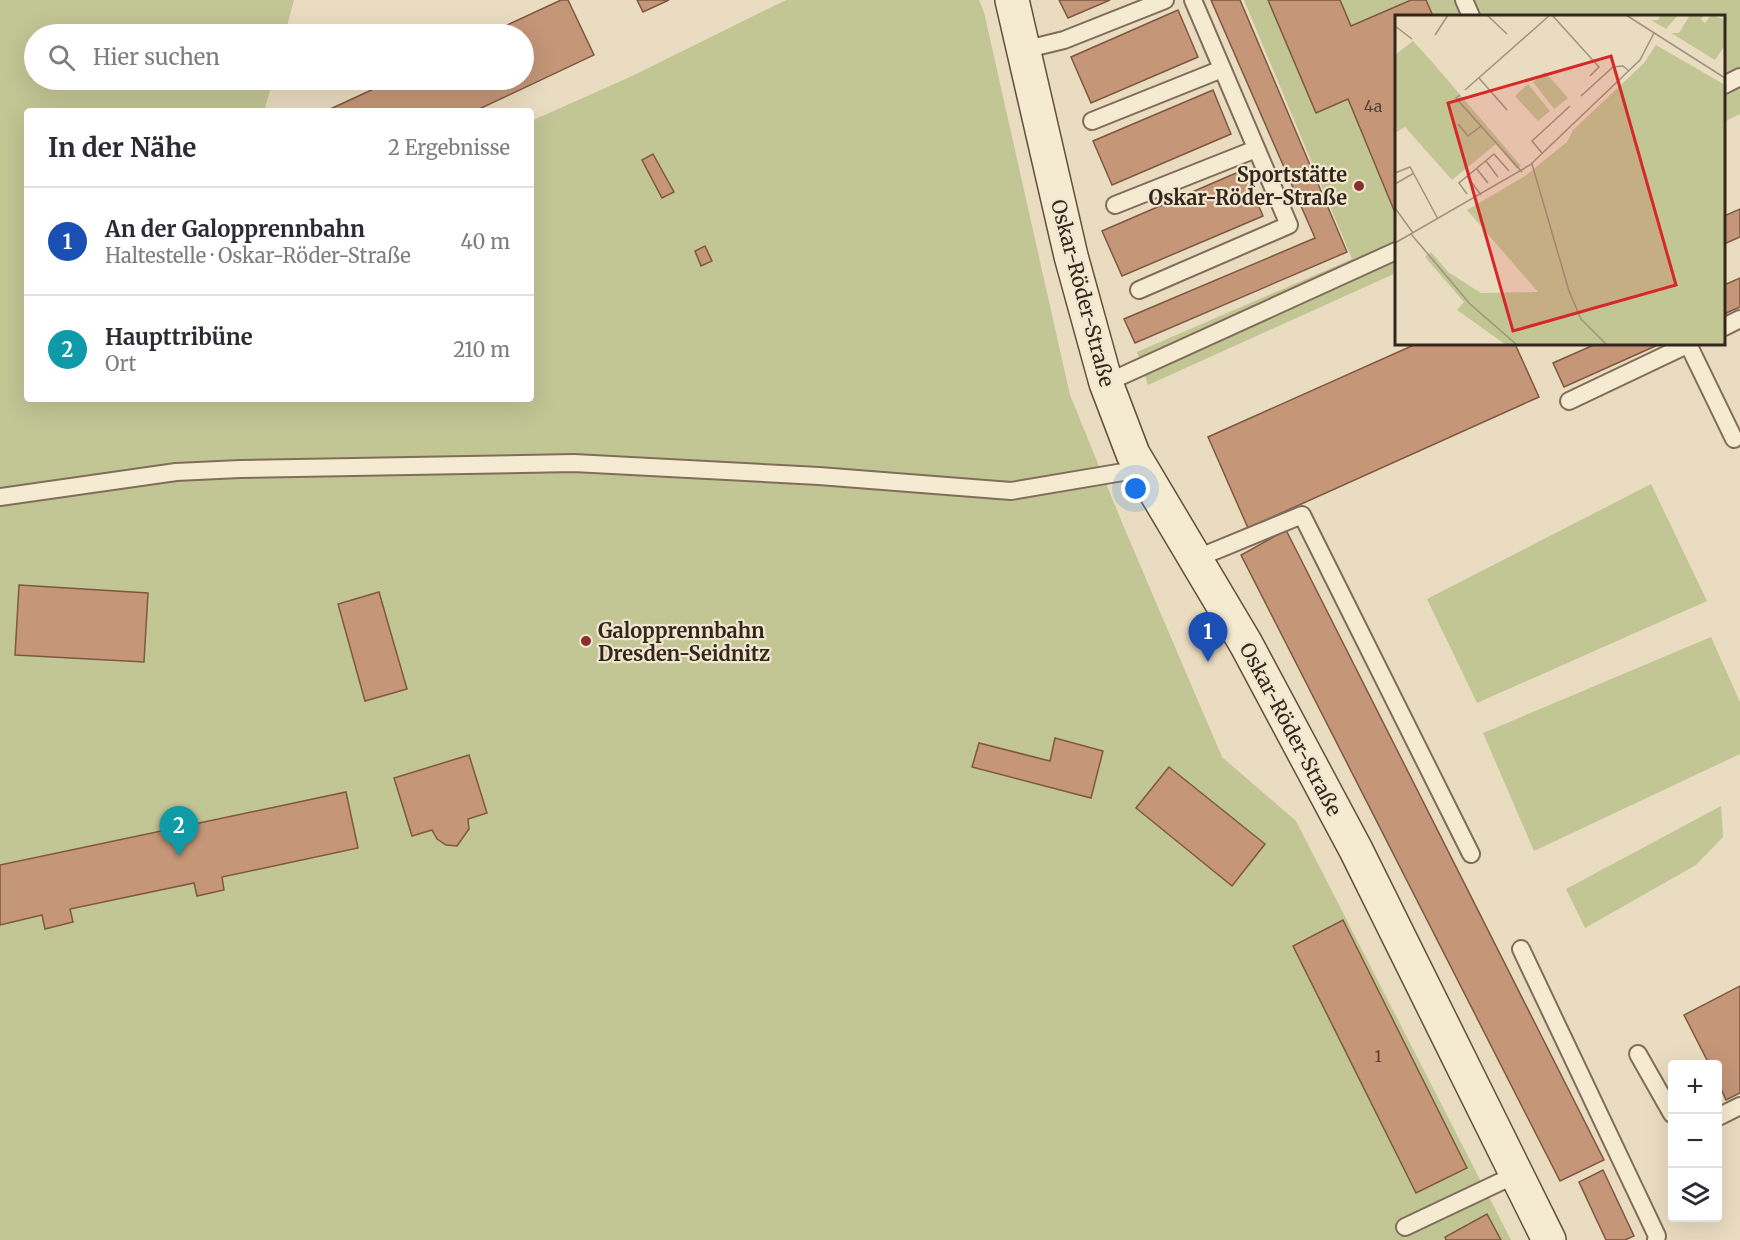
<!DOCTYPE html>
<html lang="de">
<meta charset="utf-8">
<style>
:root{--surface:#fff;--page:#f2f2f3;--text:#2b2b33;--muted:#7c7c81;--line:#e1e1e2;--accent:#8b2e31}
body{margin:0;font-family:Merriweather,serif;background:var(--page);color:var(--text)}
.controls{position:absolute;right:18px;bottom:18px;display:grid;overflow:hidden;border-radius:6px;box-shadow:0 6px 24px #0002}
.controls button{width:54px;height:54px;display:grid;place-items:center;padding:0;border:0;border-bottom:2px solid var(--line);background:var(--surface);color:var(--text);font:30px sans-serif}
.you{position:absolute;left:1136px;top:489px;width:21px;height:21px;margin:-15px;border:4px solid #fff;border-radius:50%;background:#1a73e8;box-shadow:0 0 0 9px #1a73e833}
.badge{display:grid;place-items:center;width:39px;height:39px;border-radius:50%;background:var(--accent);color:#fff;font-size:20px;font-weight:700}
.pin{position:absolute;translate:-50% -50px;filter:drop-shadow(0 2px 3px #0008)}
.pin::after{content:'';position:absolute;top:32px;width:21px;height:18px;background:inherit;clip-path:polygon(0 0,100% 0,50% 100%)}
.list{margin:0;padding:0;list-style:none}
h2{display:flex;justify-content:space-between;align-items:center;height:78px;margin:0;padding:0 24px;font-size:26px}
h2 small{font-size:20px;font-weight:400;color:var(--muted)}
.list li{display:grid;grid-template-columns:39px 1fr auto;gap:18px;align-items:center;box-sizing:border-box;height:108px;padding:0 24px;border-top:2px solid var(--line)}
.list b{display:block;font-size:22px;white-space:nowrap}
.list p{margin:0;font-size:20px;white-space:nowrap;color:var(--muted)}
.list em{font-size:20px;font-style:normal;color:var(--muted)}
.icon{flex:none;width:33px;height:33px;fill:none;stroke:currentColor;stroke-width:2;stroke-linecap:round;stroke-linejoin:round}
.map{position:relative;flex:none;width:1740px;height:1240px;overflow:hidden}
.search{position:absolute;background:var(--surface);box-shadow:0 6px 24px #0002;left:24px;top:24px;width:510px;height:66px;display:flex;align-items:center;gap:15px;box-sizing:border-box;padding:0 21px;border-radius:33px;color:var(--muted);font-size:22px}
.panel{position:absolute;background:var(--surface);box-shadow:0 6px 24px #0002;left:24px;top:108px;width:510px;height:294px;border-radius:6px}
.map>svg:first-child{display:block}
.green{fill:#c2c695}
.building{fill:#c59678;stroke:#7e5841;stroke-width:1.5}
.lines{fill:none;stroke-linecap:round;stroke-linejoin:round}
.lane-casing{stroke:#816d59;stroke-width:20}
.secondary-casing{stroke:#634f3d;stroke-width:36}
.lane{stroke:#f5ead2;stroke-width:16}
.secondary{stroke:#f5ead2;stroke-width:33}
.poi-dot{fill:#8b2e31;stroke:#f2e7ce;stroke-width:2}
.labels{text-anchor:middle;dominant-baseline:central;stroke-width:4.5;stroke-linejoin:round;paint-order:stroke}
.number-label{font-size:16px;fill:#574234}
.poi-label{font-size:20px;font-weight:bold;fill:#32261d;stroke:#f2e7ce;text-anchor:end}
.street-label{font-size:20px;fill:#32261d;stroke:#f2e7ce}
.inset-road{fill:none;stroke:#a0937f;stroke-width:1.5}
.view{fill:#d62828;fill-opacity:0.15;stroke:#d62828;stroke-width:3}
.inset-edge{fill:none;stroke:#32261d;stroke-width:3}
</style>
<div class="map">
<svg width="1740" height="1240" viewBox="0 0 1740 1240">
<rect width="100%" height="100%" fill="#eadcc0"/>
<!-- green -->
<g class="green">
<path d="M0,0h294l-9,34h-251v46h239l-9,31h-237v288h504v-278l99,-44 156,-77h193l5,12 86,383 53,130 99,232 74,64 215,419h-1511z"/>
<path d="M1244,0h496v114l-16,8v-106h-328v257l-248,112 -11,-33 215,-93z"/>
<path d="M1651,484l56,117 -230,102 -50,-104z"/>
<path d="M1711,637l29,65v52l-206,97 -51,-118z"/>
<path d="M1721,806l2,31 -27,28 -111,63 -19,-39z"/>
</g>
<!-- building -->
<g class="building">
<path d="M561,0h7l26,55 -119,56h-149l67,-31h131v-46h-36z"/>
<path d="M637,0h32l-26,12z"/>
<path d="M1059,0h51l-42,18z"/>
<path d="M1211,0h29l107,252 -212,91 -11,-24 191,-81z"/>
<path d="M1268,0h72l11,26 60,-26h15l7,16h-37v199l-48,-116 -32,14z"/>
<path d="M1178,10l20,47 -107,46 -20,-46z"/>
<path d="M1213,90l18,44 -119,51 -19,-44z"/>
<path d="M653,154l21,38 -12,6 -20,-38z"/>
<path d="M1243,170l20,46 -141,60 -20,-45z"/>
<path d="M1740,209v28l-16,7v-28z"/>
<path d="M705,246l7,15 -11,5 -6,-15z"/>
<path d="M1740,278v29l-16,7v-29z"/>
<path d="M1416,344h99l24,53 -291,131 -40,-91z"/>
<path d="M1596,344h64l-96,43 -11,-24z"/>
<path d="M1286,530l318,630 -44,21 -319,-626z"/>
<path d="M19,585l129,8 -4,69 -129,-7z"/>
<path d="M379,592l28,97 -42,12 -27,-97z"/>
<path d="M1055,738l48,13 -12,47 -119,-31 7,-24 71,18z"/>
<path d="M469,755l18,58 -19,6 1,10 -12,17 -11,-1 -9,-6 -5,-9 -20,6 -18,-58z"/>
<path d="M1169,767l96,77 -33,42 -96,-78z"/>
<path d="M346,792l12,56 -136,29 2,13 -27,6 -3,-13 -124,26 3,13 -28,7 -3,-14 -42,10v-60z"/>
<path d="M1343,920l124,248 -51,25 -123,-247z"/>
<path d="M1740,986v107l-14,7 -8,-18v-18h-9l-25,-49z"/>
<path d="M1603,1170l31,66 -9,4h-19l-27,-58z"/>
<path d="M1487,1214l14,26h-55l-1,-3z"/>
</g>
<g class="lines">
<defs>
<g id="lane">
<path d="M1464,0l7,16"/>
<path d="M1023,50l41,-10 101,-40"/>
<path d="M1724,85l16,-8"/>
<path d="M1092,121l130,-52"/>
<path d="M1115,205l141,-56"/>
<path d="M1139,290l150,-65 -96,-225"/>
<path d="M1724,327l16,-8"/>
<path d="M1688,344l46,95"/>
<path d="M1106,383l290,-132"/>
<path d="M1569,401l120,-57"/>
<path d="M0,497l176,-25 64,-3 334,-6 245,13 192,15 130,-22"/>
<path d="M1195,559l107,-44 169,339"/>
<path d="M1521,949l136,287 -1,4"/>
<path d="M1638,1054l34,60"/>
<path d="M1718,1117l22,-11"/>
<path d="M1405,1227l112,-53"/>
</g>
<path id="secondary" d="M1012,0l59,256 35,127 27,71 113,190 110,206 193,390"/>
</defs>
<!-- lane casing -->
<use href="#lane" class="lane-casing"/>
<!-- secondary casing -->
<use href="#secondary" class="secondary-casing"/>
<!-- lane -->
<use href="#lane" class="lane"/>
<!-- secondary -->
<use href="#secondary" class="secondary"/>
</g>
<!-- markers -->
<g class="poi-dot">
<circle cx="1359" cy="186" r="6"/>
<circle cx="586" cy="641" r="6"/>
</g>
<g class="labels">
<!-- number labels -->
<g class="number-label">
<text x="1373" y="106">4a</text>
<text x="1378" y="1056">1</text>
</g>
<!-- poi labels -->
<g class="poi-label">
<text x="1347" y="174">Sportstätte<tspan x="1347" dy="23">Oskar-Röder-Straße</tspan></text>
<text x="598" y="630" text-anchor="start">Galopprennbahn<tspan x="598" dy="23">Dresden-Seidnitz</tspan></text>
</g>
<!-- street labels -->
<g class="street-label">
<text transform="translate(1083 293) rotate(75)">Oskar-Röder-Straße</text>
<text transform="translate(1291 729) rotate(62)">Oskar-Röder-Straße</text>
</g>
</g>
<!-- overview -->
<g transform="translate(1395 15)">
<rect width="330" height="330" fill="#eadcc0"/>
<path d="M266,0h17l-12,14 -15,-9h7zM295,0h14l-3,4 4,4 6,-8 14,5v25l-10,15 -44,-27h8zM18,26l20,22 88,103 -4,3 -21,-25 -44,36 -47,-53 -10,6v-78zM261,30l69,40v260h-219l-49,-35 7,-8 -39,-45 6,-5 17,20 33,21 57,-1 -71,-82 58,-34 42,-34 6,-12 71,-67zM150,57l23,26 -14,11 -21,-27zM133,69l22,27 -12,10 -23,-25z" fill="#c2c695"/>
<path class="inset-road" d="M92,0l20,19M157,0l47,52 -9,9M231,0l99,63M0,11l17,13M40,20l13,-20M84,63l28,32M70,75l85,-75M65,80l-4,3 66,74M186,81l32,-29 10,-1 6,5M63,109l10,12 13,-10M147,138l-10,-12 38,-35M91,146l12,16M137,149l37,127 12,28 26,26M81,153l12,15M0,158l15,-6 28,52M72,161l14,19M0,169l19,-11M72,179l-8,-11 35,-29 15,17M0,193l18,25M16,219l59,70 47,41M0,228l135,-78 110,-105 14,-27"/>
<path class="view" d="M216,41l65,229 -163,46 -65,-228z"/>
<rect width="330" height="330" class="inset-edge"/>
</g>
</svg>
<div class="controls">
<button>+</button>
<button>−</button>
<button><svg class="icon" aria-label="layers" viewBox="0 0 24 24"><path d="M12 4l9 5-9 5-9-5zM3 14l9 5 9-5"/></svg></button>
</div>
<div class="you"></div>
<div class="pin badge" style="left:1208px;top:662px;background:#1a4fb4">1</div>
<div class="pin badge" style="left:179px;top:856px;background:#0f9aa8">2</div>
<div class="search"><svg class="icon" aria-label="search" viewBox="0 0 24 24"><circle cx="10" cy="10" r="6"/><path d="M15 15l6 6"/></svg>Hier suchen</div>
<section class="panel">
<h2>In der Nähe<small>2 Ergebnisse</small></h2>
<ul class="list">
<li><span class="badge" style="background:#1a4fb4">1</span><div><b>An der Galopprennbahn</b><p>Haltestelle · Oskar-Röder-Straße</p></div><em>40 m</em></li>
<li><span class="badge" style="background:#0f9aa8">2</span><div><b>Haupttribüne</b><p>Ort</p></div><em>210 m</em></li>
</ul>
</section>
</div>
